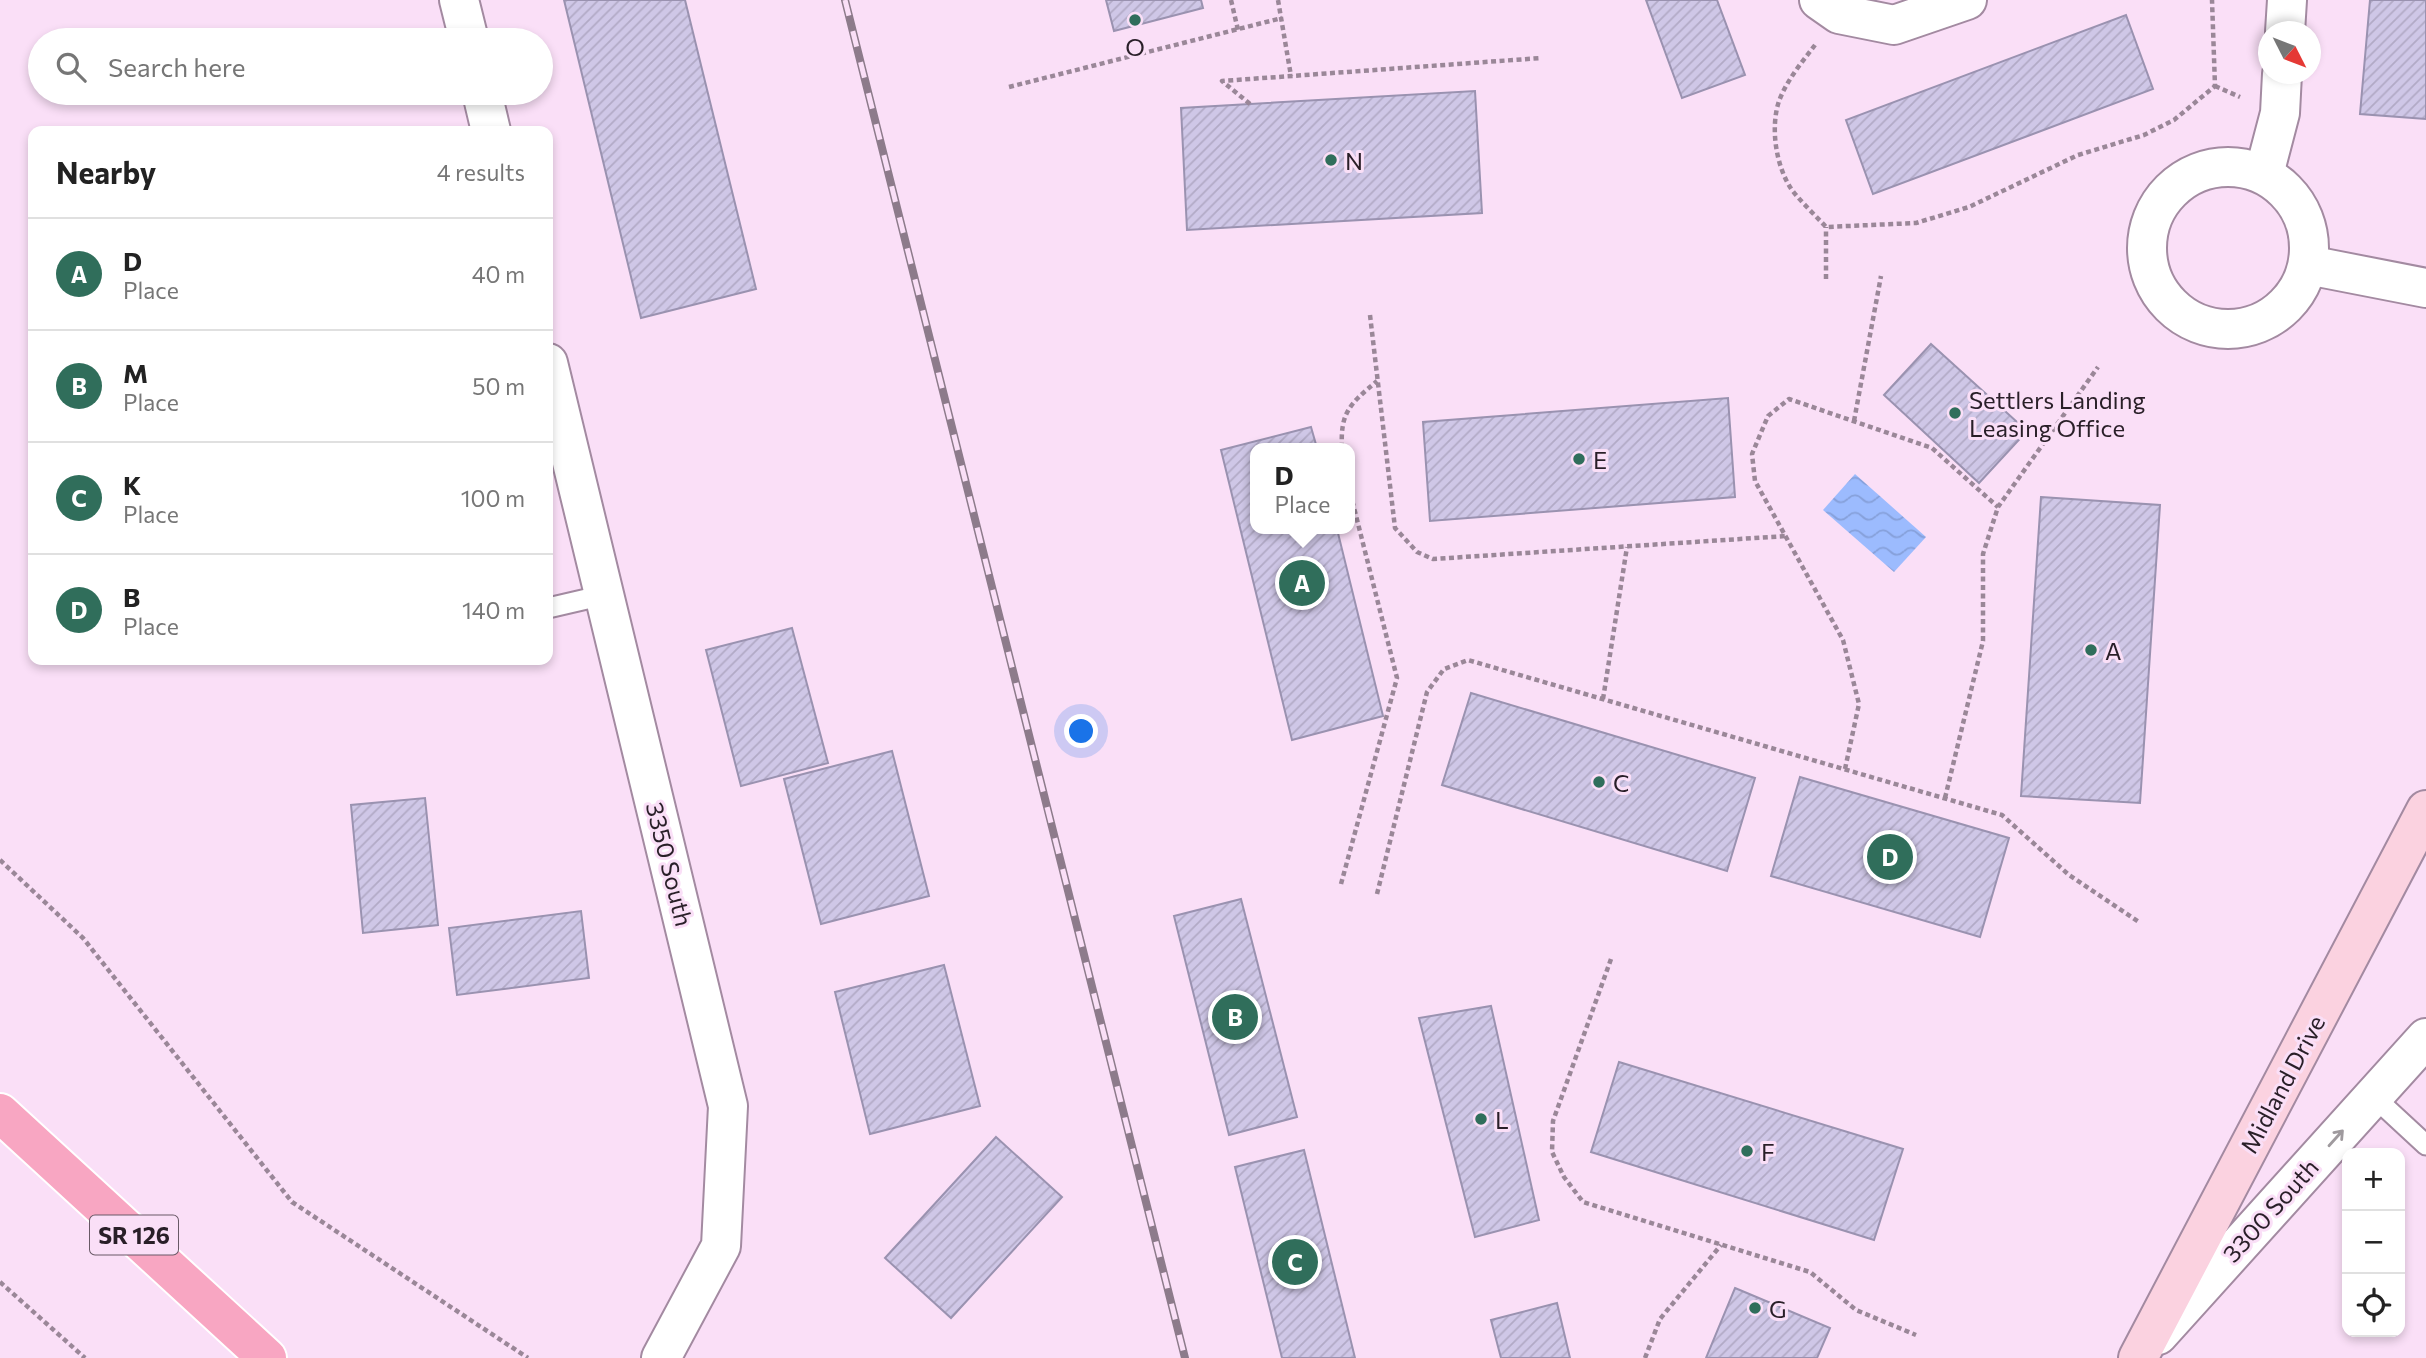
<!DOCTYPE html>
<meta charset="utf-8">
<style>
:root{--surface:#fff;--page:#f6f6f6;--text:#222;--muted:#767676;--line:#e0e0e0;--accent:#306e5b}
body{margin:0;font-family:Commissioner,sans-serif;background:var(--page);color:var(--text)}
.controls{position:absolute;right:21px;bottom:21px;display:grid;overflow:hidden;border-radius:14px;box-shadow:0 4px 10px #0003}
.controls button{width:63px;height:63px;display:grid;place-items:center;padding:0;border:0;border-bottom:2px solid var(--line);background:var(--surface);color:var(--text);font:35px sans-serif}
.compass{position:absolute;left:2258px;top:21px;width:63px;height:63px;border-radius:50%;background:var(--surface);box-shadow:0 4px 10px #0003;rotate:132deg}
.you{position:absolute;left:1082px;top:732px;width:24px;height:24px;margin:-18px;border:5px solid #fff;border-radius:50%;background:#1a73e8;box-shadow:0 0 0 10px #1a73e833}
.badge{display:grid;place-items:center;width:46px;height:46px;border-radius:50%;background:var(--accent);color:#fff;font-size:23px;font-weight:700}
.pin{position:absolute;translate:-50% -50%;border:4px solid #fff;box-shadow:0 2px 7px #0006}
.popup{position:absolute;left:1250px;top:443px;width:105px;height:91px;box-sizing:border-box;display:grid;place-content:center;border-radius:14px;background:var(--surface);filter:drop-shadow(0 2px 5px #0005);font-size:23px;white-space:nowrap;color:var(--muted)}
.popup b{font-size:26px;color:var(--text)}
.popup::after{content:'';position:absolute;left:50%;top:100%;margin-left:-14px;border:14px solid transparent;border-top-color:var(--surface)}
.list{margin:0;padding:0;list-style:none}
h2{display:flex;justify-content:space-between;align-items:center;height:91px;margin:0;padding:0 28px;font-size:30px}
h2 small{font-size:23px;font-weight:400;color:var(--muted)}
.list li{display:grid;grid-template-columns:46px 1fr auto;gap:21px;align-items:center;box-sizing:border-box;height:112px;padding:0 28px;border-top:2px solid var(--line)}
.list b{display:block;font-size:26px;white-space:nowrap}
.list p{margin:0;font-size:23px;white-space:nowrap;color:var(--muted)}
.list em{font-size:23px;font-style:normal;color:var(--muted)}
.icon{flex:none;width:38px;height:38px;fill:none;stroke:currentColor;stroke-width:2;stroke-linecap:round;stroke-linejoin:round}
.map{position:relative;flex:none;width:2426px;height:1358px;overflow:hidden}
.search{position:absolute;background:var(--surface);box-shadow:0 4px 10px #0003;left:28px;top:28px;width:525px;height:77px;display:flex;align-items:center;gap:18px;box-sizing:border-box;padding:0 24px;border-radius:38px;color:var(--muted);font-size:26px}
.panel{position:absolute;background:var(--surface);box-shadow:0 4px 10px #0003;left:28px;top:126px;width:525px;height:539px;border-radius:14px}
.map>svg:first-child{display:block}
.water{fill:url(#water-waves)}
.building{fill:url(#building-hatch);stroke:#9a92b0;stroke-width:2}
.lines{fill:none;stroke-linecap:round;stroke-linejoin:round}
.service-casing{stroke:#a38aa1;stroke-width:23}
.minor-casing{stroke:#a38aa1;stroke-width:42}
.secondary-casing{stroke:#a38aa1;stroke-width:42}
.primary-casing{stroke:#fff;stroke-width:42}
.path{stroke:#9a8798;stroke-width:4.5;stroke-dasharray:5 3.5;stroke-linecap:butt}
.service{stroke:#fff;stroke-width:19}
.minor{stroke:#fff;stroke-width:38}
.secondary{stroke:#fbd2e0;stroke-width:38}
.primary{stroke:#f8a6c2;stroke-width:38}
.rail-casing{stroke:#8d7b8b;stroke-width:8}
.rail{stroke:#fadff7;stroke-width:5;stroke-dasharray:16;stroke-linecap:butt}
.oneway{stroke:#9f9a9e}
.poi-dot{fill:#306e5b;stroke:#fadff7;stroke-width:2.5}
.labels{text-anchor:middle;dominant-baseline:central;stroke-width:6;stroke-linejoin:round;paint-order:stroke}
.shield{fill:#fadff7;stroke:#685966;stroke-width:2}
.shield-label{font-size:23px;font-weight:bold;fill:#291f28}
.poi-label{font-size:24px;fill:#291f28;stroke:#fadff7;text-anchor:start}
.street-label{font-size:24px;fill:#291f28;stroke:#fadff7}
</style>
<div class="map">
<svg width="2426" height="1358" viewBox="0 0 2426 1358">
<defs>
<pattern id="water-waves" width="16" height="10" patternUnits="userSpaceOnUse" patternTransform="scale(1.75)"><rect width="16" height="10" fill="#9cbbfe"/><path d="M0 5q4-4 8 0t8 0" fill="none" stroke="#86a0da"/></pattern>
<pattern id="building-hatch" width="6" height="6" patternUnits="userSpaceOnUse" patternTransform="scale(1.75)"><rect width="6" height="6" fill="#cfc7e7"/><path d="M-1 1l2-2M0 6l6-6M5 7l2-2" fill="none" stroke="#b2aac6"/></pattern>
</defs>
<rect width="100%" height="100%" fill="#fadff7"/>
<!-- water -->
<path class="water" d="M1855,474l71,63 -32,35 -71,-62z"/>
<!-- building -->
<g class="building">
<path d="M564,0h121l71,289 -115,29z"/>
<path d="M1106,0h95l2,8 -89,23z"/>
<path d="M1646,0h71l28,75 -63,23z"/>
<path d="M2370,0h56v119l-66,-5z"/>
<path d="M2126,15l27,74 -280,105 -27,-74z"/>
<path d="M1475,91l7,122 -295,17 -6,-122z"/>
<path d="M1931,344l96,87 -48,52 -95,-88z"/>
<path d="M1728,398l7,99 -305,24 -7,-99z"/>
<path d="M1311,427l6,21h-62v81h82l46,187 -91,24 -71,-290z"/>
<path d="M2041,497l119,8 -20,298 -119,-7z"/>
<path d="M792,628l36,135 -87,23 -35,-136z"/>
<path d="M1471,693l284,85 -28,93 -285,-86z"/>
<path d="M892,751l37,145 -108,28 -37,-145z"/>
<path d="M1800,777l209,61 -29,99 -209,-61z"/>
<path d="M425,798l13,127 -75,8 -12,-128z"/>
<path d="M1241,899l56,218 -68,18 -55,-219z"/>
<path d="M581,911l8,67 -132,17 -8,-67z"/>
<path d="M944,965l36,141 -110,28 -35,-142z"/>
<path d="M1491,1006l48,214 -64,17 -56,-219z"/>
<path d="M1619,1062l284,87 -29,91 -283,-88z"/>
<path d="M996,1137l66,60 -111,121 -66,-60z"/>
<path d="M1304,1150l51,208h-73l-47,-191z"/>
<path d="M1735,1288l95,40 -13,30h-111z"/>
<path d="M1557,1303l13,55h-69l-10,-38z"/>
</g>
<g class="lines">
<defs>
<g id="service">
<path d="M548,608l56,-13"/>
<path d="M2373,1096l53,49"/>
</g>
<g id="minor">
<path d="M459,0l10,40"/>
<path d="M1819,0l20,14 55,11 73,-25"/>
<path d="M2285,32l2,-32"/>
<path d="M482,93l9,38"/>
<circle cx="2228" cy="248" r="81"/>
<path d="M2264,174l16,-61 2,-39"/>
<path d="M2308,265l118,23"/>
<path d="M548,363l180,743 -7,140 -60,112"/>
<path d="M2158,1335l268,-297"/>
</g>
<path id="secondary" d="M2138,1358l288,-548"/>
<path id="primary" d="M0,1113l267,245"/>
</defs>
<!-- service casing -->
<use href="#service" class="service-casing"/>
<!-- minor casing -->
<use href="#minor" class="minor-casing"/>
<!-- secondary casing -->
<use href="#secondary" class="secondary-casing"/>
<!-- primary casing -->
<use href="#primary" class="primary-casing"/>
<!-- path -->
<g class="path">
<path d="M1231,0l7,30"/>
<path d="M1278,0l13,76"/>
<path d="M1815,45c-13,17 -28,35 -36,56 -9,27 -3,66 13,89 10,13 23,25 34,37l90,-4 53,-16 109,-52 66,-20 30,-15 41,-34 -3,-86"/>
<path d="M2215,86l25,11"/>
<path d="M1009,87l273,-69"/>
<path d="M1250,104l-28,-23 319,-23"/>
<path d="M1826,279v-52"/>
<path d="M1370,315l25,213 22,24 16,7 353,-23"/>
<path d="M1854,421l27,-145"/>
<path d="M1342,448c-2,-36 8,-44 35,-67"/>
<path d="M1603,699l24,-152"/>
<path d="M1845,769l14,-65 -16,-64 -88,-159 -3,-27 16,-38 21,-17 143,49 66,59"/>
<path d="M1945,798l38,-157v-87l15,-47 100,-140"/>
<path d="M0,860l83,78 209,264 236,156"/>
<path d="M1341,884l56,-206 -48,-190"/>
<path d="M1377,894l50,-202 17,-23 24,-9 534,155 67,60 70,47"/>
<path d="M1611,959l-58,162 -1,31 12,25 19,25 227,70 46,38 60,25"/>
<path d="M0,1282l85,76"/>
<path d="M1645,1358l15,-39 61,-74"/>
</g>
<!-- service -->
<use href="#service" class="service"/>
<!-- minor -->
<use href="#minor" class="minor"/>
<!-- secondary -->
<use href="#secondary" class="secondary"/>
<!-- primary -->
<use href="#primary" class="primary"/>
<defs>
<path id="rail" d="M845,0l340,1358"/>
</defs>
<!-- rail casing -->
<use href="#rail" class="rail-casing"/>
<!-- rail -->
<use href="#rail" class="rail"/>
</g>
<!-- one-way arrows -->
<defs><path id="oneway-shaft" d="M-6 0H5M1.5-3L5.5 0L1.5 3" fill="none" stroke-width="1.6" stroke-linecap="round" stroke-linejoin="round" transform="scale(1.75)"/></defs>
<use class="oneway" href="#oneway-shaft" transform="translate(2336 1138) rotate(-48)"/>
<!-- markers -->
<g class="poi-dot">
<circle cx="1135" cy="20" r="7"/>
<circle cx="1331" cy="160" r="7"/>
<circle cx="1955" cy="413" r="7"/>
<circle cx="1579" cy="459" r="7"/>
<circle cx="2091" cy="650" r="7"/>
<circle cx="1599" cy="782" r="7"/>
<circle cx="1481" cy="1119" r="7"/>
<circle cx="1747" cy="1151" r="7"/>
<circle cx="1755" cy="1308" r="7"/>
</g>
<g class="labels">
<!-- shield labels -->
<rect class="shield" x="90" y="1215.5" width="88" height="39" rx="5"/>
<g class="shield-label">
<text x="134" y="1235">SR 126</text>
</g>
<!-- poi labels -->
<g class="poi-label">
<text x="1135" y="46" text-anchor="middle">O</text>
<text x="1345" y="160">N</text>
<text x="1969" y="399">Settlers Landing<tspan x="1969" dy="28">Leasing Office</tspan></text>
<text x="1593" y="459">E</text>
<text x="2105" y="650">A</text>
<text x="1613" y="782">C</text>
<text x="1495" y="1119">L</text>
<text x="1761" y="1151">F</text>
<text x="1769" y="1308">G</text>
</g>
<!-- street labels -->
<g class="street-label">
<text transform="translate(670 864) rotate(76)">3350 South</text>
<text transform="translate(2282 1084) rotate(-62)">Midland Drive</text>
<text transform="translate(2270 1210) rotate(-48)">3300 South</text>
</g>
</g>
</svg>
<div class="controls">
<button>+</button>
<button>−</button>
<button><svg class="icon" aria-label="locate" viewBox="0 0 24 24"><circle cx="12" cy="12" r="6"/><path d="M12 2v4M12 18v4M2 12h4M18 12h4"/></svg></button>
</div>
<svg class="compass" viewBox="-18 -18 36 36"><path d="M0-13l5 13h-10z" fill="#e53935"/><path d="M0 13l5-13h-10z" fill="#767676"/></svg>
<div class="you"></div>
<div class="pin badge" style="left:1302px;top:583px">A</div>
<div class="popup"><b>D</b>Place</div>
<div class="pin badge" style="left:1235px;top:1017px">B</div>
<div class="pin badge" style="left:1295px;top:1262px">C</div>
<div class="pin badge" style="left:1890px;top:857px">D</div>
<div class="search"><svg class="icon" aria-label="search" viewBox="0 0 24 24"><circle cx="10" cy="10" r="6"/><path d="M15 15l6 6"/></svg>Search here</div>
<section class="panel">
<h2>Nearby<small>4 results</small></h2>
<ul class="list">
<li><span class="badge">A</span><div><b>D</b><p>Place</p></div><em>40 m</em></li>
<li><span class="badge">B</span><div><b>M</b><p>Place</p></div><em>50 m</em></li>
<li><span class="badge">C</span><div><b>K</b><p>Place</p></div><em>100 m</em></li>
<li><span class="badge">D</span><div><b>B</b><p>Place</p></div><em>140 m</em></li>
</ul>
</section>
</div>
